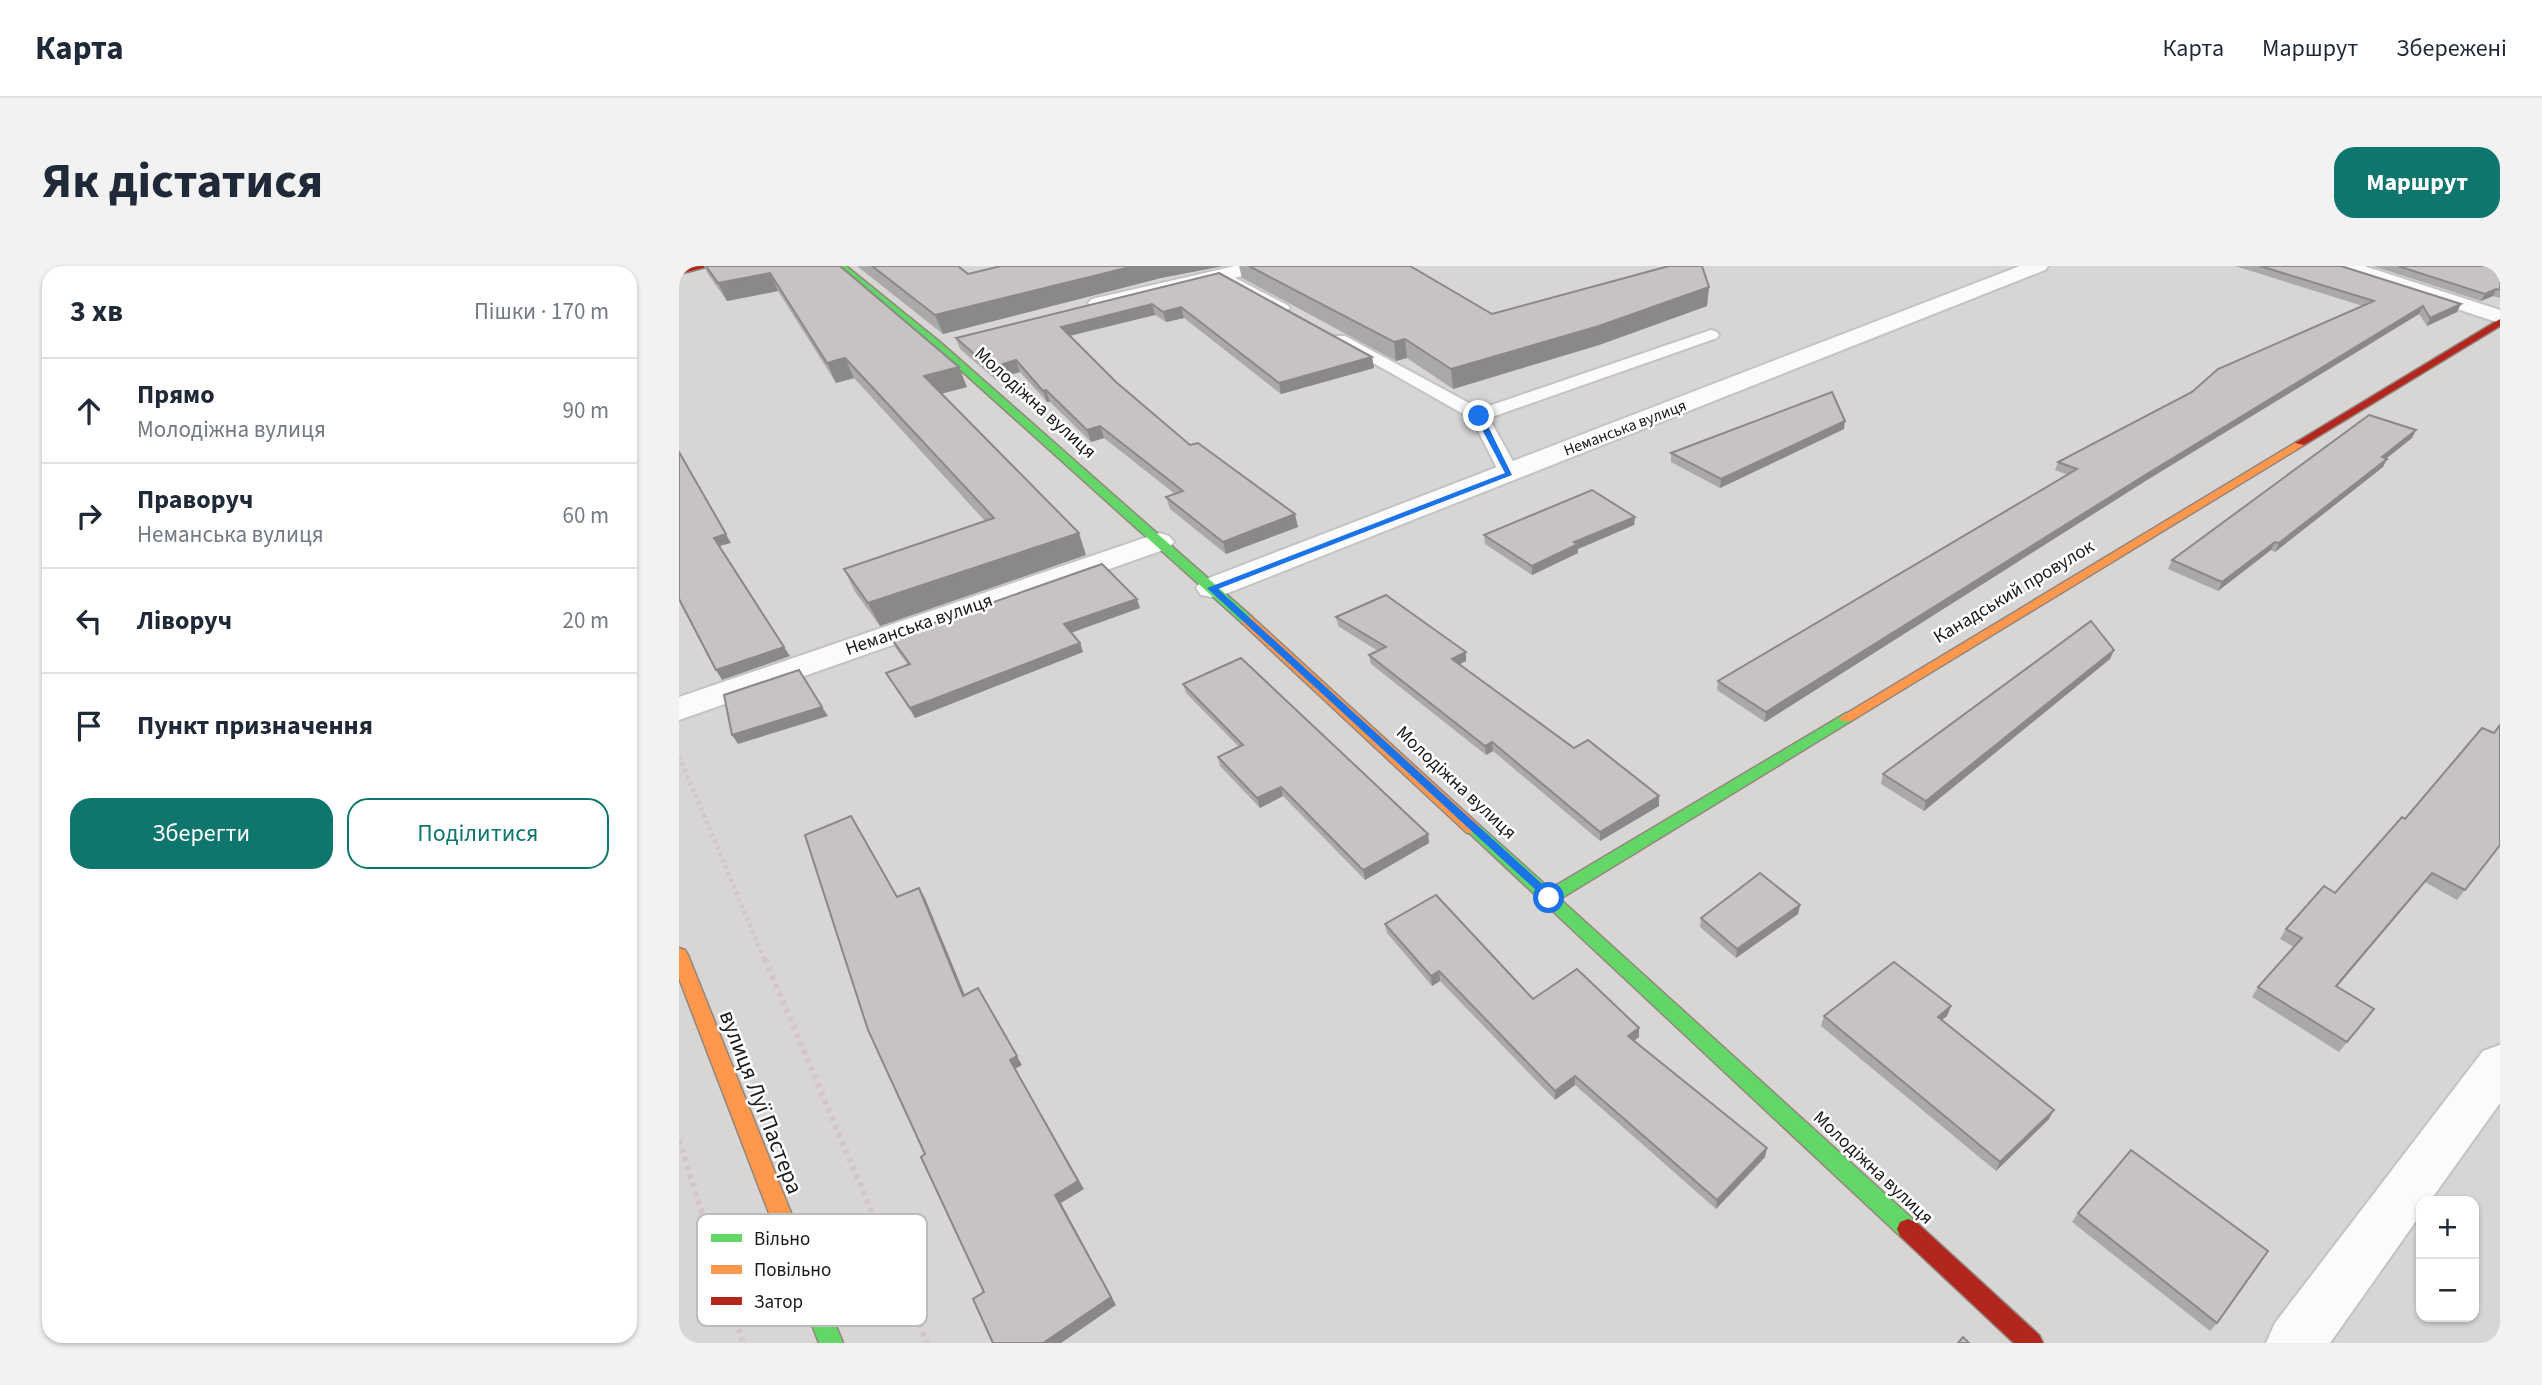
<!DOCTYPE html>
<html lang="uk">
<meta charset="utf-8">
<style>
:root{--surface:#fff;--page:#f2f2f3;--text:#1f2937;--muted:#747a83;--line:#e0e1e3;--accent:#0f766e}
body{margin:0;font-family:"Source Sans 3",sans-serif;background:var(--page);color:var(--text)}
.controls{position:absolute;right:21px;bottom:21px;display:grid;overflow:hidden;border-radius:14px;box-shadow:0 2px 5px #0004}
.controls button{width:63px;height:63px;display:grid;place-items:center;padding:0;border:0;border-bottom:2px solid var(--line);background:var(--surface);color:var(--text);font:35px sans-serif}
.stop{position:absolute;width:21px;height:21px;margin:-16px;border:5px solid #1a73e8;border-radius:50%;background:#fff}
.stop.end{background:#1a73e8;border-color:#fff;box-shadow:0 2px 7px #0008}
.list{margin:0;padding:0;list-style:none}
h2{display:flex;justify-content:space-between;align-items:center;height:91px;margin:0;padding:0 28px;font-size:30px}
h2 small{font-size:23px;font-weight:400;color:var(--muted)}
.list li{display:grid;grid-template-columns:46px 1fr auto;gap:21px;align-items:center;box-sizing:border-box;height:105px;padding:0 28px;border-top:2px solid var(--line)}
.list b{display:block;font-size:26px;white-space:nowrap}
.list p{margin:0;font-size:23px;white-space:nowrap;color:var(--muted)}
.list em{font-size:23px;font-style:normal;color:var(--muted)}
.actions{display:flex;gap:14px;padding:21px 28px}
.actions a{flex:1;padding:16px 0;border:2px solid var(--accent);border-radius:21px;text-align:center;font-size:24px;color:var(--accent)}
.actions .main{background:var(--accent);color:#fff}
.icon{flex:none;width:38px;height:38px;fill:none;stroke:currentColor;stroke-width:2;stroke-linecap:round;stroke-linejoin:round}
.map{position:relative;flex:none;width:1821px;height:1077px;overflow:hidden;border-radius:21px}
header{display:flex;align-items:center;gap:42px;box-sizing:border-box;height:98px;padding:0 35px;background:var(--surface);border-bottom:2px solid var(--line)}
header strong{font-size:33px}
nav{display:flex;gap:38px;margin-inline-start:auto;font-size:24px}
.intro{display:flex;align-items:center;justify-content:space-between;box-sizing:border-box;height:168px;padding:0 42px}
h1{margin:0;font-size:49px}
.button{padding:18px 32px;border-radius:21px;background:var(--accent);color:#fff;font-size:24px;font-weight:700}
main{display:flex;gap:42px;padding:0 42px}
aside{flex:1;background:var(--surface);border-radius:21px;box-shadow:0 2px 5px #0004}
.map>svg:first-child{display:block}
.residential{fill:#d8d5d5;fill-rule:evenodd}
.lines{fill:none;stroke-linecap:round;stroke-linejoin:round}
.lane-casing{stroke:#c5c2c2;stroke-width:4}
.street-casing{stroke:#c5c2c2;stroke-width:4}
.fast-casing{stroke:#92867d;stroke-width:3}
.slow-casing{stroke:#92867d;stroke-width:3}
.jam-casing{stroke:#92867d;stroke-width:3}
.path-far1{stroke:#d4c5cd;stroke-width:4.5;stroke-dasharray:3.5 3.5;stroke-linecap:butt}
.path{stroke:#d4c5cd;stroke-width:6;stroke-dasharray:4.5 4.5;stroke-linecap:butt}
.lane{fill:#fcfbfb;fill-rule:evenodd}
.street{fill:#fcfbfb;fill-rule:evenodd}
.fast{fill:#63d668;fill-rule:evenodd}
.slow{fill:#ff974d;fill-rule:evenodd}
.jam{fill:#b3261e;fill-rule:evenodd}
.wall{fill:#aba8a8}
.shaded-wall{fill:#8b8888}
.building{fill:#c7c3c3;stroke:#8b8888;stroke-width:2}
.route{fill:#1a73e8}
.labels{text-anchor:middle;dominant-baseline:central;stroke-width:5;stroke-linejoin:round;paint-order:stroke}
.far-street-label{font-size:16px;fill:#1b1b1b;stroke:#fff}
.street-label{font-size:19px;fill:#1b1b1b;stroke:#fff}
.near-street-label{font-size:23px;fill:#1b1b1b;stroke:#fff}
.key{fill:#fff;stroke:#bbb;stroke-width:2}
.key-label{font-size:19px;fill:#1b1b1b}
</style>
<header>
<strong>Карта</strong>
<nav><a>Карта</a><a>Маршрут</a><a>Збережені</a></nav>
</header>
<div class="intro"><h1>Як дістатися</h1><a class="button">Маршрут</a></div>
<main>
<aside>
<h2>3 хв<small>Пішки · 170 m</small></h2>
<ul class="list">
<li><svg class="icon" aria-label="ahead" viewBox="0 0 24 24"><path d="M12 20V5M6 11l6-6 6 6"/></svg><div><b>Прямо</b><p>Молодіжна вулиця</p></div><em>90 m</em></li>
<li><svg class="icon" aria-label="right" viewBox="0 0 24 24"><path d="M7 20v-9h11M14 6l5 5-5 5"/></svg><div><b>Праворуч</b><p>Неманська вулиця</p></div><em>60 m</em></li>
<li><svg class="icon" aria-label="left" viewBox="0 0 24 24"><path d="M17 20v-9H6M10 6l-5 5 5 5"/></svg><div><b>Ліворуч</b></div><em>20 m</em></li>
<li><svg class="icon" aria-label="arrive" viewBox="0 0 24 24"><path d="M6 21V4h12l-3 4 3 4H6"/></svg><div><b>Пункт призначення</b></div></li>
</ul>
<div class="actions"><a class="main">Зберегти</a><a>Поділитися</a></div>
</aside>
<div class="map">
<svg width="1821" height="1077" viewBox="0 0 1821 1077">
<rect width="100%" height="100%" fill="#e9e3e3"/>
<!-- residential -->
<path class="residential" d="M0,0h1821v1077h-1821zM1742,935h53v116h-53z"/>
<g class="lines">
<defs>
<g id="lane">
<path d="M545,6l63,33 3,3 -8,5 -5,-2 -58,-32 -2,-3z"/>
<path d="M1032,64l6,2 2,3 -2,3 -228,80 31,56 -10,6 -10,-6 -28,-55 -141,-80 2,-3h12l135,73z"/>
</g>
<g id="street">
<path d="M556,0h36l-3,4 -169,39 -7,-2 -4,-4 4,-4z"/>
<path d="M1341,0h28l-3,4 -822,325 -11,2 -11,-2 -5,-7 5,-7z"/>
<path d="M1655,0h30l136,44v13l-163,-53z"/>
<path d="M480,267l10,3 5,6 -5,6 -490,172v-23z"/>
<path d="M1821,779v58l-70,98h-9v13l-91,129h-64l9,-20 208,-272z"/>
</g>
<g id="fast">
<path d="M158,0h9l95,77 311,274v6h-10l-307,-276z"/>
<path d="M1167,447l5,2 2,3 -2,3 -291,178 356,323 3,7 -3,7 -8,3 -8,-3 -435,-407 2,-4h12l71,64z"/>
<path d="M101,937l8,3 55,137h-24l-50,-130 3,-7z"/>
</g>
<g id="slow">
<path d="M1621,174l5,3 -1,2 -453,276h-10l-2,-3z"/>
<path d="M568,350l5,1 227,208 2,4 -2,4h-12l-225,-210v-6z"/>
<path d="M0,682l6,2 3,5 103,258 -3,7 -8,3 -8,-3 -3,-7 -90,-235z"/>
</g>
<g id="jam">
<path d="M16,0h15l-31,8v-4z"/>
<path d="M1821,53v7l-196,119 -9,-2z"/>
<path d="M1229,953l8,3 123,113 4,8h-29l-114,-107 -3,-7 3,-7z"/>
</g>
</defs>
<!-- lane casing -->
<use href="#lane" class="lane-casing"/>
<!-- street casing -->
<use href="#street" class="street-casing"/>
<!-- fast casing -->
<use href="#fast" class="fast-casing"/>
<!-- slow casing -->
<use href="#slow" class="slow-casing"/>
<!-- jam casing -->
<use href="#jam" class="jam-casing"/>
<!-- path-far1 -->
<path class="path-far1" d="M0,490l86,205"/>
<!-- path -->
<g class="path">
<path d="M86,693l162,384"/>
<path d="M0,874l64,203"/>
</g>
<!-- lane -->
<use href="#lane" class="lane"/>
<!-- street -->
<use href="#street" class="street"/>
<!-- fast -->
<use href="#fast" class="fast"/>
<!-- slow -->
<use href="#slow" class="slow"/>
<!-- jam -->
<use href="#jam" class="jam"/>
</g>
<!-- wall -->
<g class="wall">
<path d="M25,0h136l127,121 -26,7 145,161 -206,71 -25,-34 -11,-23 141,-48 -131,-143 -18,5 -58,-92 -51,10 -19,-27z"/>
<path d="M178,0h101l10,8 33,-8h222l-62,12 -218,56z"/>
<path d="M560,0h171l82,48 217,-27 -2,19 -108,39 -146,44 -46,-31 -11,3 -154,-83z"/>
<path d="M1556,0h106l120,38 -4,8 -30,14 -8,-12 -272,166 -382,242 -48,-32 1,-9 350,-206 -13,-5 3,-8 305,-156z"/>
<path d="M1694,0h127v32l-7,-2 -12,5z"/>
<path d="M540,7l153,84 2,11 -93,26 -97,-76 -18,4 -11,-7 -85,21 46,46 74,63 108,82 -72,27 -56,-45 -4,-12 9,-3 -71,-56 -13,4 -41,-40h-3l-27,-30 -25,7 -35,-30 -4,-11z"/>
<path d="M1165,163l-124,59 -49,-26v-9z"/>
<path d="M1737,164l-4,8 -25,20 -4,9 -108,85 -4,-2 -53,41 -50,-22 4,-9z"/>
<path d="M956,251l-1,8 -56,24v4l-46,22 -47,-31 -1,-9z"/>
<path d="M458,333l3,9 -69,24 9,11 3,9 -168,66 -29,-45 22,-8 -13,-18 -4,-9z"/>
<path d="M657,351l130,35v9l-7,3 115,84 85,48v10l-59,35 -107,-90 -7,4 -115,-91 -2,-9 9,-4 -40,-25z"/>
<path d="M1435,384l-4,9 -186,152 -43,-27 2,-10z"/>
<path d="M504,418l245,150 1,9 -64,37 -82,-84 -23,12 -40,-42 -2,-9 21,-10 -53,-54z"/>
<path d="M1726,553l95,26 -43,55 -32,-18 -88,105 37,22 -35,43 -87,-55 6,-10 36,-40 -14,-8 6,-10 49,-36z"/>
<path d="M1121,639l-2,9 -62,44 -36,-31 1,-9z"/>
<path d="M706,658l148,75 106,38 -5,4 131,116 -49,52 -141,-124 -20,15 -115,-119 -8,5 -45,-53z"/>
<path d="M1272,740l-4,10 -5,4 107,99 -53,52 -175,-145 3,-10z"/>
<path d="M1399,947l139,110 -7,8 -138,-109z"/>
</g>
<!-- shaded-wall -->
<g class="shaded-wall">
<path d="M455,0h89l-62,12 -218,56 -8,-19z"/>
<path d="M91,7l8,18 -51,10 -9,-18z"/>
<path d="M1030,21l-2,19 -108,39 -146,44 -2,-20z"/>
<path d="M1817,23l-3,7 -12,5 4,-7z"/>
<path d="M473,38l3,11 -91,22 -3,-10z"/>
<path d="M1782,38l-4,8 -30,14 3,-8z"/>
<path d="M1744,40l-4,8 -272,166 -382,242 1,-10 384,-240z"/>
<path d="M502,41l3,11 -18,4 -3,-10z"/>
<path d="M726,73l2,19 -11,3 -2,-19z"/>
<path d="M693,91l2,11 -93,26 -2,-11z"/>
<path d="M166,92l9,20 -18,5 -9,-20z"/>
<path d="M337,94l4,12 -25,7 -5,-11z"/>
<path d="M280,101l8,20 -35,9 -8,-20z"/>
<path d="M367,124l4,12h-3l-4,-11z"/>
<path d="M1166,155l-1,8 -124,59 1,-9z"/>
<path d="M421,160l4,12 -13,4 -4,-12z"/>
<path d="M1737,164l-4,8 -34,27 4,-8z"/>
<path d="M0,186l52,91 -11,3 -6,-8z"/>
<path d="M1708,193l-4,8 -108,85 4,-9z"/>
<path d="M616,248l3,13 -72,27 -3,-12z"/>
<path d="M956,251l-1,8 -56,24v4l-46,22v-9l42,-24z"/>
<path d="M400,267l7,22 -206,71 -12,-23z"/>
<path d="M1596,276l-4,8 -53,41 4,-9z"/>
<path d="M458,333l3,9 -72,26 -4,-10z"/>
<path d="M401,377l3,9 -168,66 -5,-10z"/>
<path d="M105,381l6,9 -68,24 -6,-10z"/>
<path d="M1435,384l-4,9 -186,152 2,-10z"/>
<path d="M787,386v9l-13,7 -1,-9z"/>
<path d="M143,441l6,9 -90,28 -6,-9z"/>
<path d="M813,476l1,9 -7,4 -1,-9z"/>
<path d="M602,521l2,9 -23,12 -3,-10z"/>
<path d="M980,530v10l-59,35v-9z"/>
<path d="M749,568l1,9 -64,37 -2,-10z"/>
<path d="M1753,607l-7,9 -96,114 7,-10z"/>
<path d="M240,622l6,10 44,107 -6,-9z"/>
<path d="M1121,639l-2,9 -62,44 1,-9z"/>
<path d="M760,705l1,10 -8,5 -1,-10z"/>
<path d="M299,722l44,77 -7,4 69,120 -23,14 55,102 -55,38h-18l12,-148 -45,-135z"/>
<path d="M1272,740l-4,10 -13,10 4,-9z"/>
<path d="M960,762v9l-11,8v-9z"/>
<path d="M896,810v9l-20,15v-9z"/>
<path d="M1375,844l-5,9 -53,52 4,-9z"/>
<path d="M1088,882l-2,9 -49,52 1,-9z"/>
</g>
<!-- building -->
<g class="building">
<path d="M27,0h134l119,101 -35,9 155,157 -211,70 -24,-34 150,-51 -149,-160 -18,5 -57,-90 -52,10z"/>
<path d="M193,0h86l10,8 33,-8h133l-199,49z"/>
<path d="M570,0h161l82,48 177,-48h33l7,21 -110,39 -148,43 -46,-30 -11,3z"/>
<path d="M1581,0h81l120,38 -31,14 -7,-12 -273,166 -384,240 -48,-31 359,-212 -19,-7 134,-70 26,-23 156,-68z"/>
<path d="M1719,0h102v24l-4,-1 -11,5z"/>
<path d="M540,7l153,84 -93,26 -98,-76 -18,5 -11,-8 -91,23 55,55 74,63 8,-2 97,71 -72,28 -57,-45 17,-6 -83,-65 -13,4 -41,-40 -3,1 -27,-31 -26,8 -34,-30z"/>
<path d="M1153,126l13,29 -124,58 -50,-26z"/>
<path d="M1690,149l47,15 -34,27 5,2 -108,84 -4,-1 -53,40 -50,-22z"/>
<path d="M0,186l47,82 -12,4 70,109 -68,23 -37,-71z"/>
<path d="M913,224l43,27 -61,25 4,2 -46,22 -48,-31z"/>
<path d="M423,298l35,35 -73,25 16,19 -170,65 -24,-35 24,-9 -19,-26z"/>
<path d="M707,329l80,57 -14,7 122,89 14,-8 71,56 -59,36 -108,-90 -7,4 -116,-91 17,-8 -50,-30z"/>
<path d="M1412,355l23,29 -188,151 -43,-27z"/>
<path d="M562,392l187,176 -65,36 -82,-83 -24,11 -39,-41 25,-12 -60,-61z"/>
<path d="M120,404l23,37 -90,28 -8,-40z"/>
<path d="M1821,459v120l-35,45 -33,-17 -96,113 38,23 -27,33 -89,-55 44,-49 -16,-9 38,-43 11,7 67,-76 3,2 77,-91 12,5z"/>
<path d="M172,550l46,81 22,-9 44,108 15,-8 39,68 -7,4 68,121 -23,14 56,102 -68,46h-50l-20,-44 11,-7 -63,-135 4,-3 -57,-124 -63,-195z"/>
<path d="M1081,607l40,32 -63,44 -36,-31z"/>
<path d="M757,629l97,104 44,-30 62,59 -11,8 139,112 -50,52 -142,-124 -20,15 -116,-120 -8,5 -46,-52z"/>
<path d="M1215,696l57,44 -13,11 116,93 -54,52 -176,-146z"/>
<path d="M1452,884l137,101 -51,72 -139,-110z"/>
<path d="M1284,1071l6,6h-11z"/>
</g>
<!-- route -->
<path class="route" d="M800,148l4,2 29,59 -294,114 335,305 2,4 -6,4 -342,-314 298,-115 -30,-57z"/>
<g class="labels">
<!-- far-street labels -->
<g class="far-street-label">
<text transform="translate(946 162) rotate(-21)">Неманська вулиця</text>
</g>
<!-- street labels -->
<g class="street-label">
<text transform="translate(356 137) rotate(42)">Молодіжна вулиця</text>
<text transform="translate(1335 326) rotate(-31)">Канадський провулок</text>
<text transform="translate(240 359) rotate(-19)">Неманська вулиця</text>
<text transform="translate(777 517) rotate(43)">Молодіжна вулиця</text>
<text transform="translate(1194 902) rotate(43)">Молодіжна вулиця</text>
</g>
<!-- near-street labels -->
<g class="near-street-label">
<text transform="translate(82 836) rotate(69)">вулиця Луї Пастера</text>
</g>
</g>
<!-- legend -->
<rect x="18" y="948" width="230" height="112" rx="10" class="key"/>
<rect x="32" y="968" width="31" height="8" fill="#63d668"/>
<rect x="32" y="999" width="31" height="9" fill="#ff974d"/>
<rect x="32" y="1031" width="31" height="8" fill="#b3261e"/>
<g class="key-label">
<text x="75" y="979">Вільно</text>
<text x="75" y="1010">Повільно</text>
<text x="75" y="1042">Затор</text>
</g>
</svg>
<div class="controls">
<button>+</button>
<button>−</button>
</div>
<div class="stop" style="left:870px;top:632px"></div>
<div class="stop end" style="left:800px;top:150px"></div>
</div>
</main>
